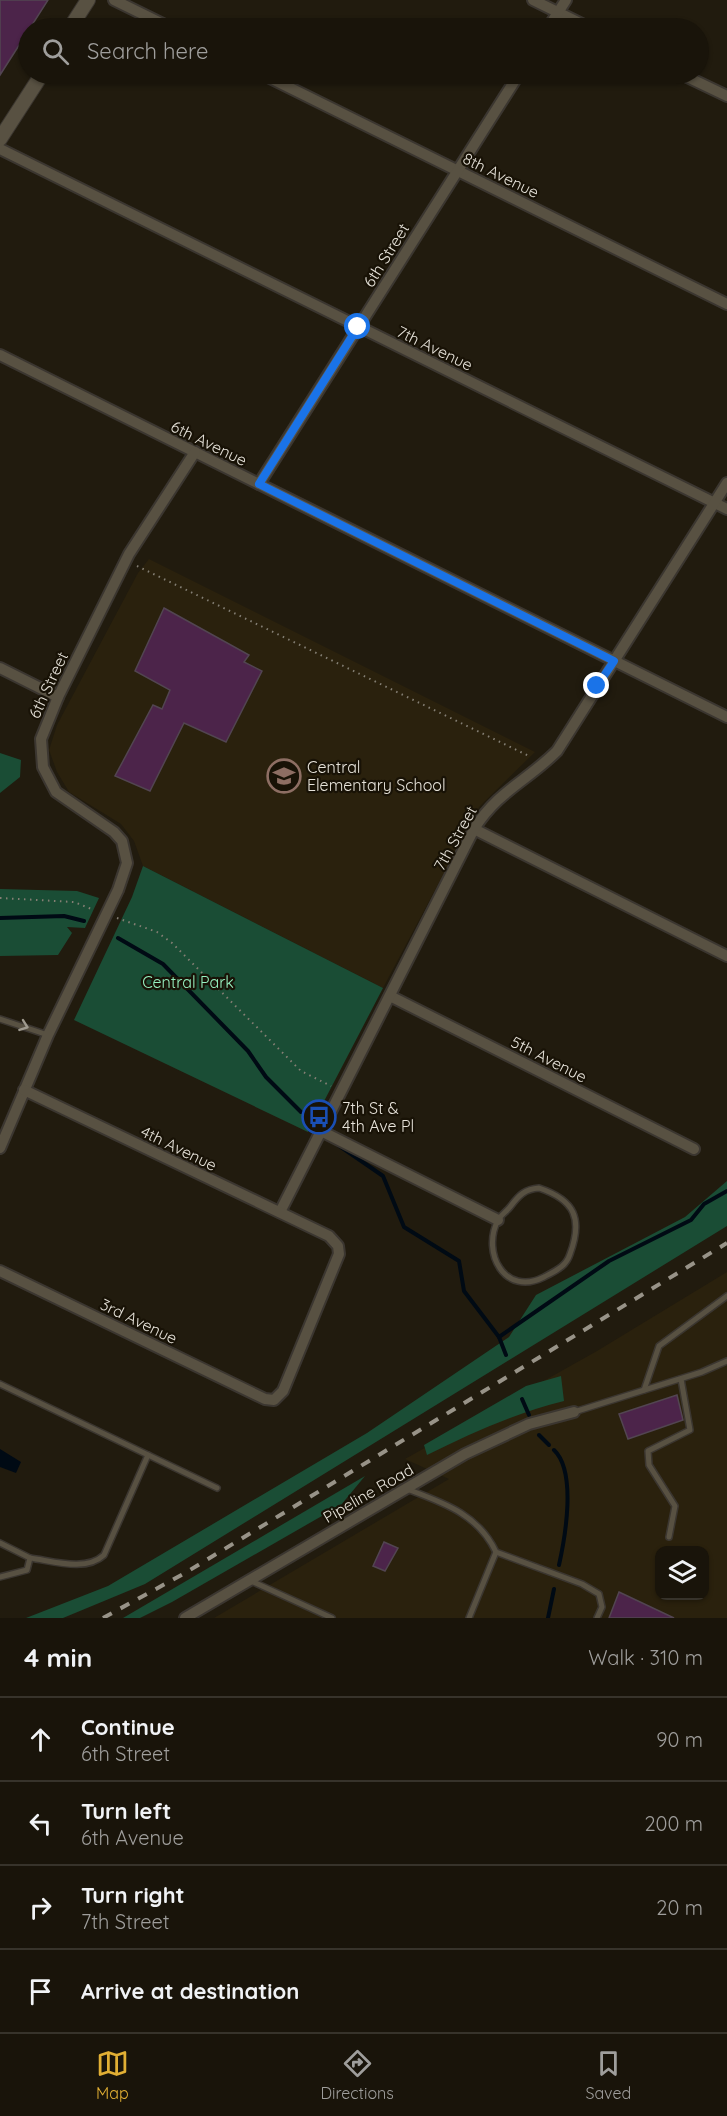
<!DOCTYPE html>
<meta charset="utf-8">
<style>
:root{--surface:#19140a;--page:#221d13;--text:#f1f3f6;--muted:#9f9e9c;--line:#37332b;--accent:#e1af34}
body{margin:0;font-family:Quicksand,sans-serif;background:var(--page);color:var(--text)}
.controls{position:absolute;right:18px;bottom:18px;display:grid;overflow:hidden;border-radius:12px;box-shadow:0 2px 4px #0004}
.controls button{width:54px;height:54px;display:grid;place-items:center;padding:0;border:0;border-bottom:2px solid var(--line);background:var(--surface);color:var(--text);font:30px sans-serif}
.stop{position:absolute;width:18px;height:18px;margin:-14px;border:4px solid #1a73e8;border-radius:50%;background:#fff}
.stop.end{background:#1a73e8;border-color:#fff;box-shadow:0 2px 6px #0008}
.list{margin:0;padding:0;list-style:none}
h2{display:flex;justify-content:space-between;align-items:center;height:78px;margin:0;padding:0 24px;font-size:26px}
h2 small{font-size:20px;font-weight:400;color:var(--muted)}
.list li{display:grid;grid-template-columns:39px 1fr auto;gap:18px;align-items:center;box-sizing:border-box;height:84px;padding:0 24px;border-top:2px solid var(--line)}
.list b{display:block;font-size:22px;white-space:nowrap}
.list p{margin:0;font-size:20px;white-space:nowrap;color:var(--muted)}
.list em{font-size:20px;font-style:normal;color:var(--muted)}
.icon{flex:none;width:33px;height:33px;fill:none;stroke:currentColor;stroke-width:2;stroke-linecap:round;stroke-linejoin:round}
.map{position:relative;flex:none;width:727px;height:1618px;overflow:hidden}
.search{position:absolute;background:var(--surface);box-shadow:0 2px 4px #0004;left:18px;right:18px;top:18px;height:66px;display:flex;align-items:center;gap:15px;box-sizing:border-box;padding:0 21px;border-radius:33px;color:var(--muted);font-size:22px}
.sheet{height:414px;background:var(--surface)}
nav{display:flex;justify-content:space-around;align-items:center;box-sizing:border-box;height:84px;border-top:2px solid var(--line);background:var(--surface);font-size:16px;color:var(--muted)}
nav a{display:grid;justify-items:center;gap:3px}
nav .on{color:var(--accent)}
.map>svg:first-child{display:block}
.built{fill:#2a210d;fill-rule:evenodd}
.green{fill:#1a4d35}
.water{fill:#000a14}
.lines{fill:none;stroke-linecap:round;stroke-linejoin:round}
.stream{stroke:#000a14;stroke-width:4}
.building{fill:#4c244a;stroke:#524551;stroke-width:1.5}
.service-casing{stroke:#3b3630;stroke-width:8}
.minor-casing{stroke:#3b3630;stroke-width:14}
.tertiary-casing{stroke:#3b3630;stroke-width:16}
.path{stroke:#847f74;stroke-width:2;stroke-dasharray:1.5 4.5;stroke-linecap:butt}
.service{stroke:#585142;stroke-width:5}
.minor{stroke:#585142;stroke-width:10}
.tertiary{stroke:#585142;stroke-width:14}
.rail{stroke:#989388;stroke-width:4;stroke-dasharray:10 10;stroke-linecap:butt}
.oneway{stroke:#9f9a8e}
.route{stroke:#1a73e8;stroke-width:8}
.labels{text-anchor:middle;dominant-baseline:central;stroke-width:4.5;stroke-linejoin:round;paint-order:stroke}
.street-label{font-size:16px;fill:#e6e2d9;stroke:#181206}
.poi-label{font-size:16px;fill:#e6e2d9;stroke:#181206;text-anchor:start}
.park-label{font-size:16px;fill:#96f2c1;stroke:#181206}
</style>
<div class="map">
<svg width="727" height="1618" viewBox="0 0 727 1618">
<rect width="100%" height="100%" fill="#211b0e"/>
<!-- built -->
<g class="built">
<path d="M149,559l386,193 -56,55 -96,181 -240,-122 -9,-25 -13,-17 -52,-32 -12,-20 -8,-22 8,-25 81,-152z"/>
<path d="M727,1272v346h-513l235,-139 -44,-20 192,-108zM660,1550h44v46h-44z"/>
</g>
<!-- green -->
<g class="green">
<path d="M0,753l21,7 -1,17 -20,16z"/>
<path d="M143,866l240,122 -75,144 -234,-112 58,-123z"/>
<path d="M0,889l77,2 22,7 -14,30 -18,-1 5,6 -14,22 -58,1z"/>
<path d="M727,1181v45l-582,358 -82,34h-37l82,-32 259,-153 142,-96 27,-42 149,-78z"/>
<path d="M561,1376l3,25c-48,12 -92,32 -137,54l-3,-10 102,-59z"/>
<path d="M365,1476l-24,29 -169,97 -32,16h-17z"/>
</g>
<!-- water -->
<path class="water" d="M0,1449l21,13 -5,11 -16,-6z"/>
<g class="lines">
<!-- stream -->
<g class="stream">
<path d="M0,918l64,-2 20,5"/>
<path d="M118,938l45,26 85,87 18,26 35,35"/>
<path d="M338,1145l45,31 21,51 55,34 5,30 35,46 7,18"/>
<path d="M499,1337l110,-76 82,-41 13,-16 23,-13"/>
<path d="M522,1399l7,16"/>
<path d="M539,1435l10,10"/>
<path d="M554,1450c23,22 11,88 5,115"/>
<path d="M548,1618l6,-29"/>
</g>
</g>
<!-- building -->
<g class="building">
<path d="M0,0h48l-48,75z"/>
<path d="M164,608l85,47 -5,7 18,9 -36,71 -42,-19 -34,68 -35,-15 38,-71 9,4 8,-19 -35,-19z"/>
<path d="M677,1395l6,25 -55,19 -9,-25z"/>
<path d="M384,1542l14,6 -13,23 -12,-5z"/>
<path d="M619,1592l55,26h-65z"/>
</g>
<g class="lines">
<defs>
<g id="service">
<path d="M0,1019l48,16"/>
<path d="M539,1188c36,12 44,31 31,66 -4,13 -15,17 -26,23 -39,20 -63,-24 -46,-57 2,-4 9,-9 12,-13 9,-12 15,-18 29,-19z"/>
<path d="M0,1384l217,104"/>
<path d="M644,1390l15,-44 68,-50"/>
<path d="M574,1412l128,-40 25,-11"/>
<path d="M407,1489c37,14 71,25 89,63l86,32 17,10 3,13 -5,11"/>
<path d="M669,1537l6,-31 -26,-41 -1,-14 42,-21 -9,-51"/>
<path d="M0,1543l30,15 -3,12 -27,7"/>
<path d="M30,1558c23,3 56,14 74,-3l44,-100"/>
<path d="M249,1580l83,38"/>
<path d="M469,1618l27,-66"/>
</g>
<g id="minor">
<path d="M114,0l57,28"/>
<path d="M533,0l57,28"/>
<path d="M548,28l18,-28"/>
<path d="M262,74l465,230"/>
<path d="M681,74l46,22"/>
<path d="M0,149l727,360"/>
<path d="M0,355l727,362"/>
<path d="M259,484l260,-410"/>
<path d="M0,668l58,29"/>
<path d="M474,829l253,127"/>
<path d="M390,996l304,153"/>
<path d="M321,1131l177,89"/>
<path d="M0,1148l48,-113 70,-145 9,-27 -5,-22 -8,-9 -58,-40 -13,-25 -2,-28 17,-42 71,-143 66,-102"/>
<path d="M280,1212l194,-383c24,-38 53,-48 83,-78l170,-268"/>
<path d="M0,1271l265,128 9,1 9,-9 56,-137 -1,-8 -9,-10 -305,-146"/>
<path d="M185,1618l280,-164 64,-30 45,-12"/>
</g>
<g id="tertiary">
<path d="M70,28l18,-28"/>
<path d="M0,139l42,-65"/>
</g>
</defs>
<!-- service casing -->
<use href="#service" class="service-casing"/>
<!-- minor casing -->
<use href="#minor" class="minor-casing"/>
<!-- tertiary casing -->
<use href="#tertiary" class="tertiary-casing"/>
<!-- path -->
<g class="path">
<path d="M137,566l394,191"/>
<path d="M0,898l74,4 20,8"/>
<path d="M117,918l40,14 15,11 129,128 30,15"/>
</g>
<!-- service -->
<use href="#service" class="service"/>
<!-- minor -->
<use href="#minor" class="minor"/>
<!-- tertiary -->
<use href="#tertiary" class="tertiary"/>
<!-- rail -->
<path class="rail" d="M103,1618l82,-45 542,-330"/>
</g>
<!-- one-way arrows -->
<defs><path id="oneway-chevron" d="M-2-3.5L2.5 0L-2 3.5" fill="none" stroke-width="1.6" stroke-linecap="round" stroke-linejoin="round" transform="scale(1.5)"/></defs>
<use class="oneway" href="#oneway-chevron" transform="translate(24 1026) rotate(20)"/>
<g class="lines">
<!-- route -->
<path class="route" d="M358,327l-99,157 355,177 -17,25"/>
</g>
<!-- icons -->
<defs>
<symbol id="school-ring" viewBox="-11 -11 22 22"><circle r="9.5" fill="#181206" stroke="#8d6e63" stroke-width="1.5"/><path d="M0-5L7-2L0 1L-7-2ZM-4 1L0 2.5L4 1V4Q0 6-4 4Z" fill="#8d6e63"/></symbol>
<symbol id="bus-ring" viewBox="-11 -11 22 22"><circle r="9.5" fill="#181206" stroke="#1a4fb4" stroke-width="1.5"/><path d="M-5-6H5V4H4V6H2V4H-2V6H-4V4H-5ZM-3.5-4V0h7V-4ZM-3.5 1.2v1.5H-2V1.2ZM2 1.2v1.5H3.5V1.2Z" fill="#1a4fb4"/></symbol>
</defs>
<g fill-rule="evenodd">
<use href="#school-ring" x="265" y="757" width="38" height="38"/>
<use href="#bus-ring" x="300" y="1098" width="38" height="38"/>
</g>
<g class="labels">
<!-- street labels -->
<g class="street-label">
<text transform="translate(501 175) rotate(26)">8th Avenue</text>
<text transform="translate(386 255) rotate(-58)">6th Street</text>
<text transform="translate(435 348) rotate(26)">7th Avenue</text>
<text transform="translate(209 443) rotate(26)">6th Avenue</text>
<text transform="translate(48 685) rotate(-65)">6th Street</text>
<text transform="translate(455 838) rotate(-61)">7th Street</text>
<text transform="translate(549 1059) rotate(27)">5th Avenue</text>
<text transform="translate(179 1148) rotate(26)">4th Avenue</text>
<text transform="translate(139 1321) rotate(26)">3rd Avenue</text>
<text transform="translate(368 1493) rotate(-30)">Pipeline Road</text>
</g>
<!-- poi labels -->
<g class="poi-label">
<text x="307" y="767">Central<tspan x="307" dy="18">Elementary School</tspan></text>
<text x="342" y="1108">7th St &amp;<tspan x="342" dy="18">4th Ave Pl</tspan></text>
</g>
<!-- park labels -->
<g class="park-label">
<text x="188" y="982">Central Park</text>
</g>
</g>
</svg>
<div class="controls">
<button><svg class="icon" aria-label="layers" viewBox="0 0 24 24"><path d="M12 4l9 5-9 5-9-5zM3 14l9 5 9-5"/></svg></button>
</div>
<div class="stop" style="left:358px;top:327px"></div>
<div class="stop end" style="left:597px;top:686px"></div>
<div class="search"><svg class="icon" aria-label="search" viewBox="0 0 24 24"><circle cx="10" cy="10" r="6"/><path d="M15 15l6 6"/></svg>Search here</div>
</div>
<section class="sheet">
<h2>4 min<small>Walk · 310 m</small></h2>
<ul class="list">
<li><svg class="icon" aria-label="ahead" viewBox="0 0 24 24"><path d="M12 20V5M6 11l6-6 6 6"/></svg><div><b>Continue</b><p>6th Street</p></div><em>90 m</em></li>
<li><svg class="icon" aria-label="left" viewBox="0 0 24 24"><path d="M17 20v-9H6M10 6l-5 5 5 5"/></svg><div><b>Turn left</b><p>6th Avenue</p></div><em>200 m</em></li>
<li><svg class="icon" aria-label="right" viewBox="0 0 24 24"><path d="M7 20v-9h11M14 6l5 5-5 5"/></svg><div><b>Turn right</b><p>7th Street</p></div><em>20 m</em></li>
<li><svg class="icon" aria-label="arrive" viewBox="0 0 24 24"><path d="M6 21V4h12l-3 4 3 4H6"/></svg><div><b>Arrive at destination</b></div></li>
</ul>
</section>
<nav>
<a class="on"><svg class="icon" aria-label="map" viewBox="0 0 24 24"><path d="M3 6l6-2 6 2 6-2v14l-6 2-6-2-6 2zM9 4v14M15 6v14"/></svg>Map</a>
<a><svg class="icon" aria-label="directions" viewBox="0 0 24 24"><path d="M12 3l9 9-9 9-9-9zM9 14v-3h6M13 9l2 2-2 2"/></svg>Directions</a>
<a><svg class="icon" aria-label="saved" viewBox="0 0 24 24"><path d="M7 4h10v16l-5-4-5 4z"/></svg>Saved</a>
</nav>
